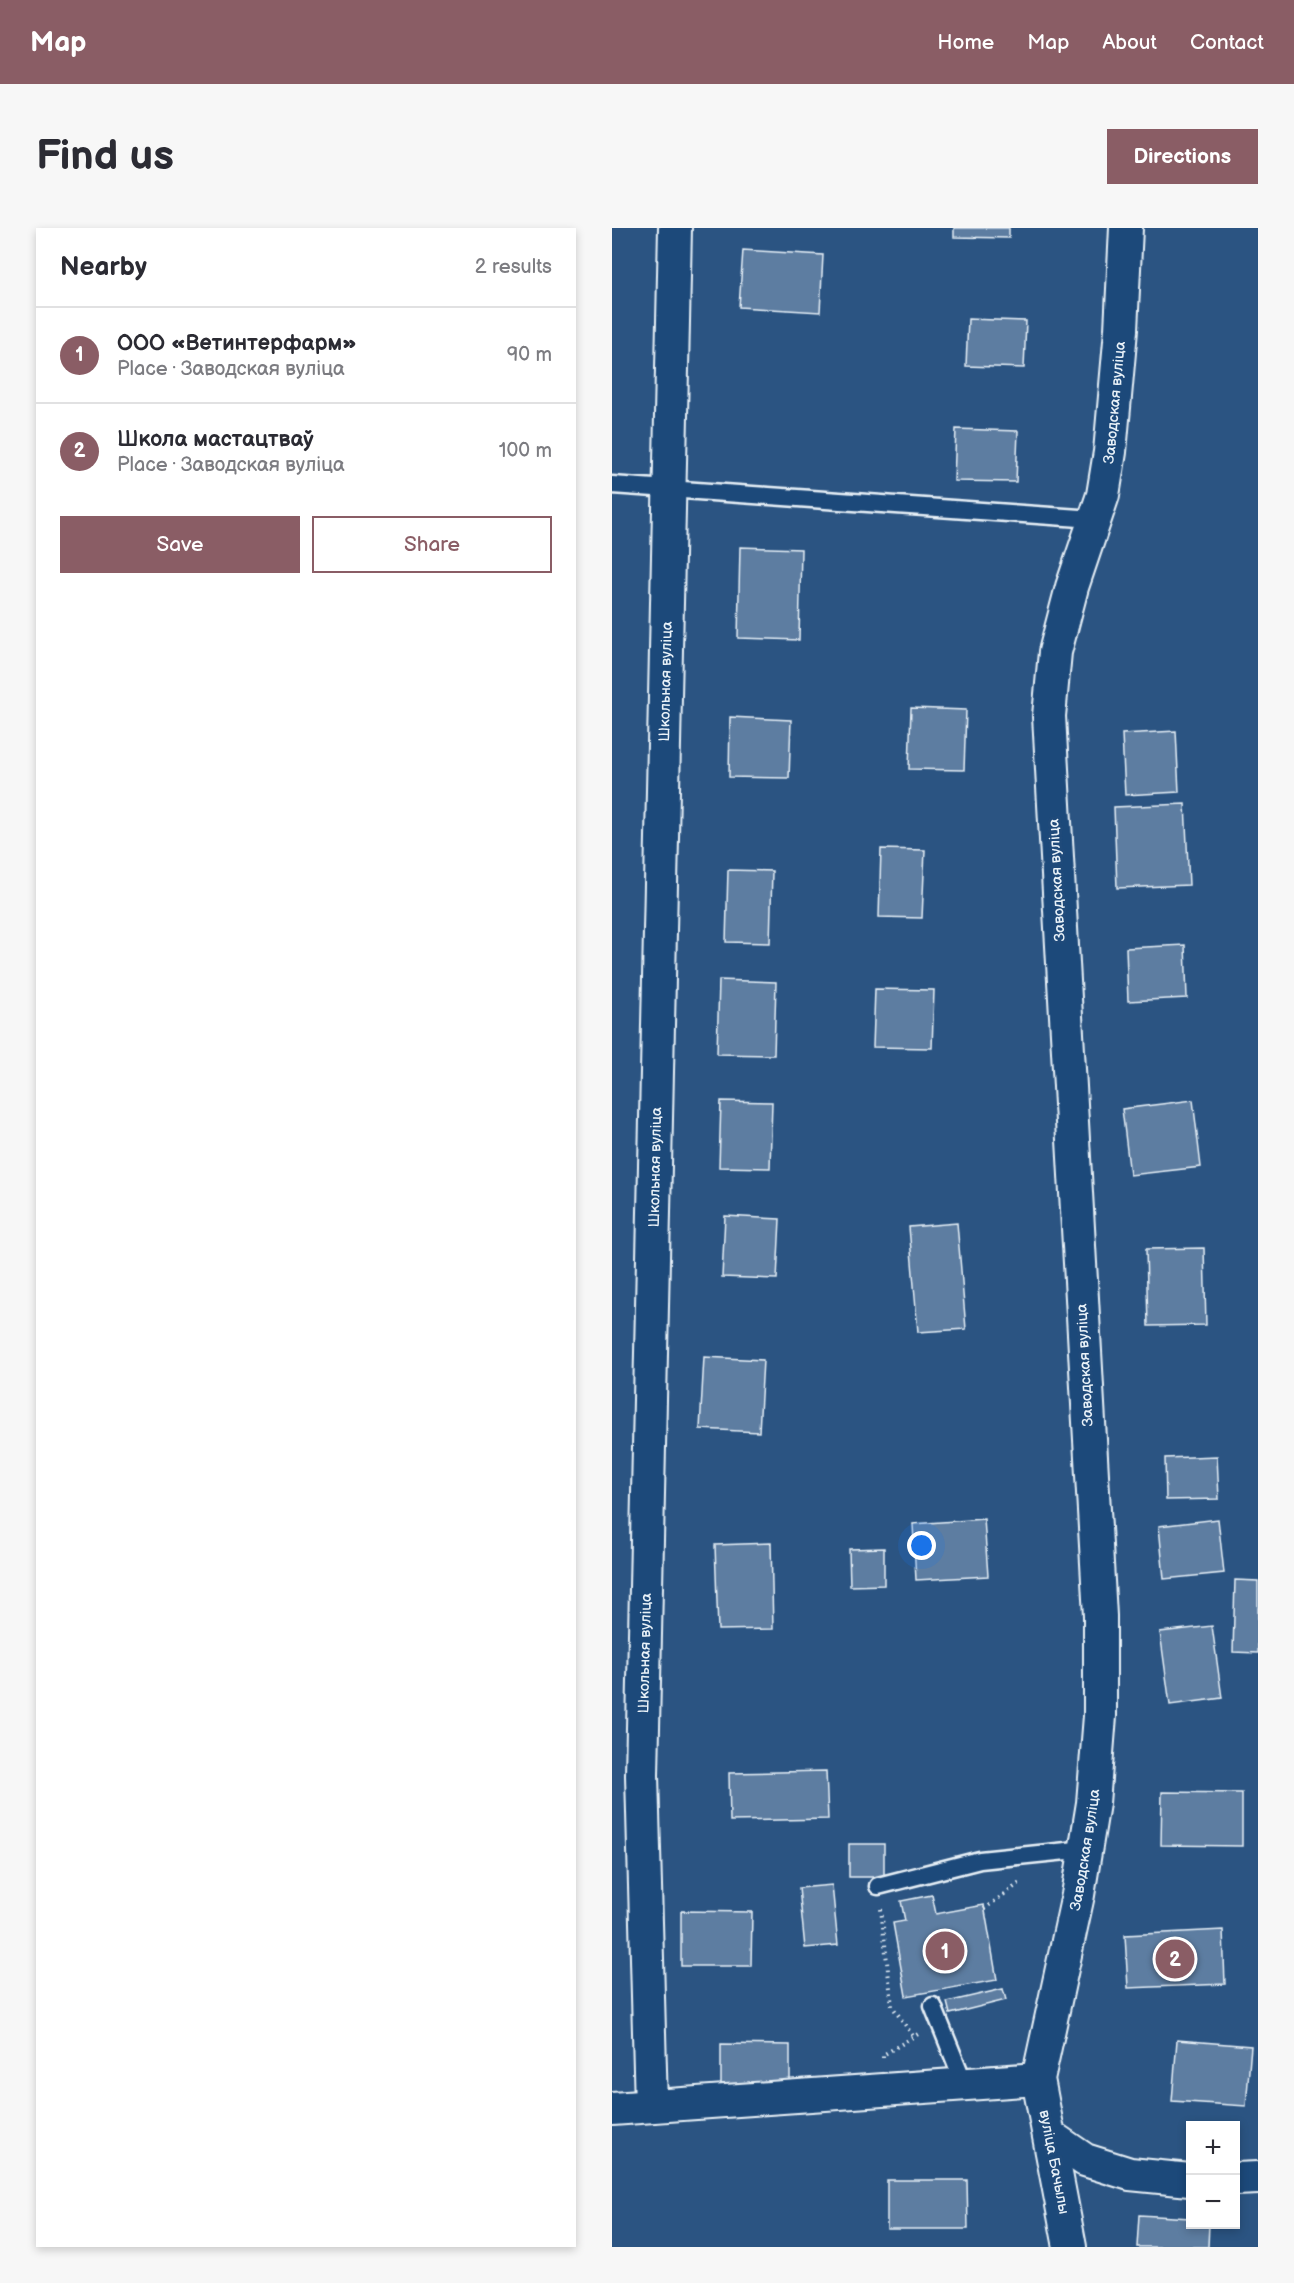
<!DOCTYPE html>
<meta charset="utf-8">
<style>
:root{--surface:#fff;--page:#f7f7f7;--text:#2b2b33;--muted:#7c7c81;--line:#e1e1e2;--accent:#8a5d65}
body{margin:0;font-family:"Balsamiq Sans",sans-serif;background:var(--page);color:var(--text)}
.controls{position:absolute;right:18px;bottom:18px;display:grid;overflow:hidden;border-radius:0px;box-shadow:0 3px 9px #0003}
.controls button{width:54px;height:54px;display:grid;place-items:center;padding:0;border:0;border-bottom:2px solid var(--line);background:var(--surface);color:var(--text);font:30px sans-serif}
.you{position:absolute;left:310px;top:1318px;width:21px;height:21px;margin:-15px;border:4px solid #fff;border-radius:50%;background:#1a73e8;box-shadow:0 0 0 9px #1a73e833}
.badge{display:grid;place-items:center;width:39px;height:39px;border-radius:50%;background:var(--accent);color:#fff;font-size:20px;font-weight:700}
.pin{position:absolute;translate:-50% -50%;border:3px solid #fff;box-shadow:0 2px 6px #0006}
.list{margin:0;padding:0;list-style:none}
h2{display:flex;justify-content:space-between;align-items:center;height:78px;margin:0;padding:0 24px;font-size:26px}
h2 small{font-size:20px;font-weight:400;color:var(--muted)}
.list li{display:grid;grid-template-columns:39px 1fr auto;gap:18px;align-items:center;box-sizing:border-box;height:96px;padding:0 24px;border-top:2px solid var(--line)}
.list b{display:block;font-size:22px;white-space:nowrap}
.list p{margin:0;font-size:20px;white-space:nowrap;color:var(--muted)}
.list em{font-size:20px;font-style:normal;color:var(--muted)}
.actions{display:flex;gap:12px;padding:18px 24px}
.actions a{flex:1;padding:14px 0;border:2px solid var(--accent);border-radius:0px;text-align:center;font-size:21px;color:var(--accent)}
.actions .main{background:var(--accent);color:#fff}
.map{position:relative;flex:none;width:646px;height:2019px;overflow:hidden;border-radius:0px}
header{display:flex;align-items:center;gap:36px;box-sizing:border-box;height:84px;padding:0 30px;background:var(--accent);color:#fff}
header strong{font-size:28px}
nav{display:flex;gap:33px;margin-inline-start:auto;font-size:21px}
.intro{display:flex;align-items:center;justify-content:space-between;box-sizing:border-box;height:144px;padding:0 36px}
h1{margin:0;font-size:42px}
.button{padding:15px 27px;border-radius:0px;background:var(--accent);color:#fff;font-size:21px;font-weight:700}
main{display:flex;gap:36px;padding:0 36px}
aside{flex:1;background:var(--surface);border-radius:0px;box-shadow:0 3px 9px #0003}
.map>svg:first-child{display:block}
.building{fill:#5d7da1;stroke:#e8f1f8;stroke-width:1.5}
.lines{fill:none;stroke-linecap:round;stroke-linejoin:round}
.lane-casing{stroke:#e8f1f8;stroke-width:21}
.street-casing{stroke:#e8f1f8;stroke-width:36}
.path{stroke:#e8f1f8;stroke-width:4;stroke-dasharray:1.5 4.5;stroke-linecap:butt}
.lane{stroke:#1f4a7a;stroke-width:16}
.street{stroke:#1f4a7a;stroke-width:32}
.labels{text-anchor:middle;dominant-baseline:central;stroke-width:6;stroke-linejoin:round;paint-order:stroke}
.street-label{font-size:15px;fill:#e8f1f8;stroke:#1f4a7a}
</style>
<header>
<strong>Map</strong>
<nav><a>Home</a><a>Map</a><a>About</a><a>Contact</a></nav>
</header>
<div class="intro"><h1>Find us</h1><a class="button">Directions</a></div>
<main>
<aside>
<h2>Nearby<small>2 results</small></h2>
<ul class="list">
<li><span class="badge">1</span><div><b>ООО «Ветинтерфарм»</b><p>Place · Заводская вуліца</p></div><em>90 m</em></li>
<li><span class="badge">2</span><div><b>Школа мастацтваў</b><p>Place · Заводская вуліца</p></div><em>100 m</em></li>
</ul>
<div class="actions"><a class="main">Save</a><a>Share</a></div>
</aside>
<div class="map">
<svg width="646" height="2019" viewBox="0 0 646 2019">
<rect width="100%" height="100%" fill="#2b5482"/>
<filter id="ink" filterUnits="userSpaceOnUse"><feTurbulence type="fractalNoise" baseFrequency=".0167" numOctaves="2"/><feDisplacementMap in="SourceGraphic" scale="12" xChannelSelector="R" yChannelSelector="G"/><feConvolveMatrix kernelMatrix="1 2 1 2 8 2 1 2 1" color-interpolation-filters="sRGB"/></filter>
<g filter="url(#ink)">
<!-- building -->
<g class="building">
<path d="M342,0h55v10l-55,-1z"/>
<path d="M131,22l80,5 -3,57 -81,-5z"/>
<path d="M356,91l58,2 -2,47 -58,-2z"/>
<path d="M344,201l62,2 -2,51 -62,-1z"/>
<path d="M128,319l61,2 -2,91 -61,-2z"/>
<path d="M299,480l55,2 -2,60 -55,-1z"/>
<path d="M118,489l61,3 -2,58 -60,-1z"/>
<path d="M564,503l3,61 -54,3 -3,-61z"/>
<path d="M573,576l4,81 -72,3 -3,-81z"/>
<path d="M269,621l44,1 -3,68 -43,-1z"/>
<path d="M116,642l44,1 -2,72 -44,-1z"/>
<path d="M573,717l2,53 -59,3 -2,-53z"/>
<path d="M107,752l57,2 -2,73 -57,-1z"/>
<path d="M263,761l59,1 -2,58 -59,-1z"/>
<path d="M581,872l8,67 -71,8 -8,-66z"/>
<path d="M109,873l51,1 -2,66 -51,-1z"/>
<path d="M113,988l55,3 -3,60 -55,-2z"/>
<path d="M345,995l9,106 -48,3 -9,-105z"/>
<path d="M592,1020l2,77 -58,1 -2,-77z"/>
<path d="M92,1129l59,3 -4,72 -59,-3z"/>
<path d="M605,1228l2,43 -53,1 -1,-42z"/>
<path d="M372,1291l4,57 -72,4 -3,-56z"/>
<path d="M606,1291l6,54 -60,6 -5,-53z"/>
<path d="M159,1315l2,86 -55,1 -3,-85z"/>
<path d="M272,1320v37l-34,1 -1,-37z"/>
<path d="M623,1352l23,1v72l-25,-1z"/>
<path d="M600,1398l10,72 -52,7 -10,-73z"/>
<path d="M214,1543l2,48 -98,2 -1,-48z"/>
<path d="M550,1564l80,1v53l-81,-1z"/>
<rect x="237" y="1616" width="35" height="33"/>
<path d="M220,1657l6,60 -33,3 -6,-60z"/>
<path d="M320,1667l4,19 48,-9 13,75 -91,16 -13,-73 12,-2 -4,-20z"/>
<path d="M69,1683l71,1 -1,54h-70z"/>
<path d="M611,1702l2,54 -97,4 -3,-53z"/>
<path d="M391,1761l3,11 -56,14 -3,-12z"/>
<path d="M565,1812l74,6 -5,60 -74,-5z"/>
<path d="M109,1816l69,1v40l-69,-1z"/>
<path d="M275,1952h80l1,49h-81z"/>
<path d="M527,1987l51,3v6h19l-1,23h-71z"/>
</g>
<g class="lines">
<defs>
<g id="lane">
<path d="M0,257l482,34"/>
<path d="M266,1658l102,-26 106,-11"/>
<path d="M321,1778l31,77"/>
</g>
<g id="street">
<path id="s1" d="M39,1878l-9,-331 33,-1547"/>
<path d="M0,1881l426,-30"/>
<path d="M438,1908l35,24 45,14 60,6"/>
<path d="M624,1951l22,-1"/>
<path id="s2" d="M458,2019l-32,-168 40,-184 15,-92 7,-87v-100l-51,-900 6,-64 17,-65 31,-92 7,-43 11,-122 5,-102"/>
</g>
</defs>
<!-- lane casing -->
<use href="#lane" class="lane-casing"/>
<!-- street casing -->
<use href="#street" class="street-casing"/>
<!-- path -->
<g class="path">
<path d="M269,1681l11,97 21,30"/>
<path d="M372,1681l37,-27"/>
<path d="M271,1830v-3l37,-22"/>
</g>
<!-- lane -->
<use href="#lane" class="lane"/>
<!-- street -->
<use href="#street" class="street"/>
</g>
</g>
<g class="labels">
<!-- street labels -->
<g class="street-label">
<text stroke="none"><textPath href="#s2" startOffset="1863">Заводская вуліца</textPath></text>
<text stroke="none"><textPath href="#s1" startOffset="1425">Школьная вуліца</textPath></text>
<text transform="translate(445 652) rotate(-93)">Заводская вуліца</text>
<text stroke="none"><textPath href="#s1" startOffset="939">Школьная вуліца</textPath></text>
<text transform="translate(473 1137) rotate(-93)">Заводская вуліца</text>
<text stroke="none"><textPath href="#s1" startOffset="453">Школьная вуліца</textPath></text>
<text stroke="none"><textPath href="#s2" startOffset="405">Заводская вуліца</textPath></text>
<text transform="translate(442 1934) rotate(79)">вуліца Бачылы</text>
</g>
</g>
</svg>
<div class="controls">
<button>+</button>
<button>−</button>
</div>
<div class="you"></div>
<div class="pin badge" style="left:333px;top:1723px">1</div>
<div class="pin badge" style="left:563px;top:1731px">2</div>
</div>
</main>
